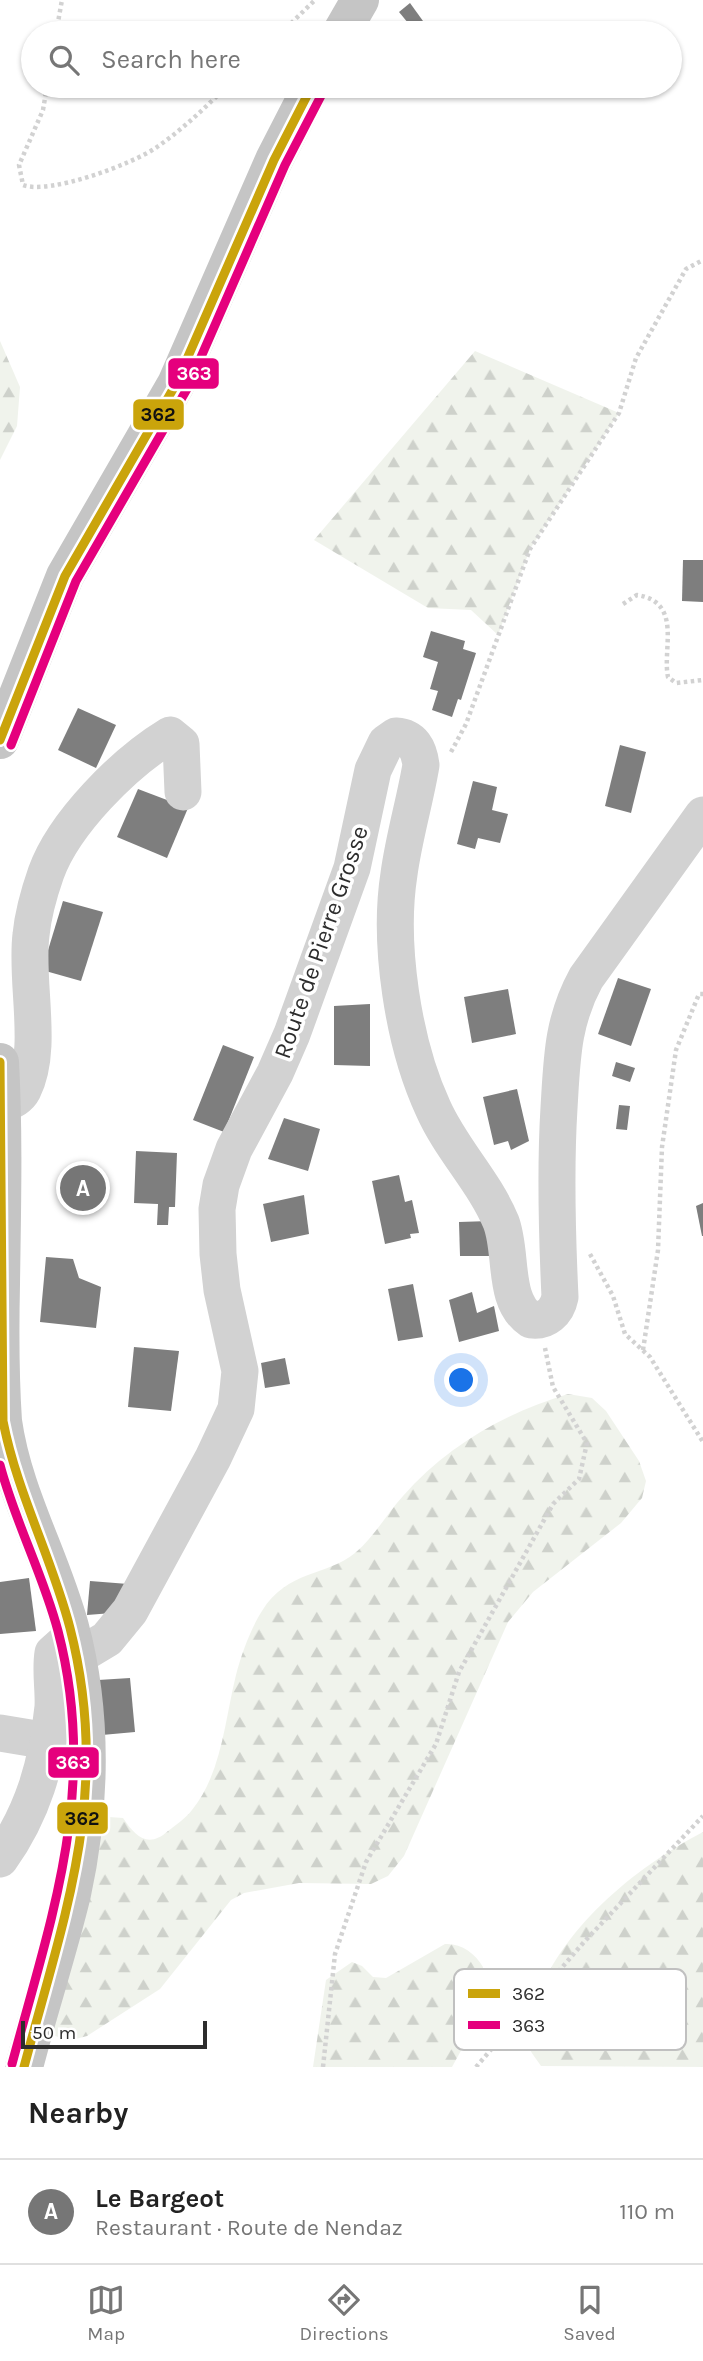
<!DOCTYPE html>
<meta charset="utf-8">
<style>
:root{--surface:#fff;--page:#f6f6f6;--text:#222;--muted:#767676;--line:#e0e0e0;--accent:#767676}
body{margin:0;font-family:Karla,sans-serif;background:var(--page);color:var(--text)}
.scale{position:absolute;left:21px;bottom:18px;width:186px;box-sizing:border-box;padding-left:7px;border:4px solid #2d2d2d;border-top:0;font-size:19px;line-height:24px;white-space:nowrap;color:#2d2d2d;-webkit-text-stroke:5px #fff;paint-order:stroke}
.you{position:absolute;left:462px;top:1381px;width:24px;height:24px;margin:-18px;border:5px solid #fff;border-radius:50%;background:#1a73e8;box-shadow:0 0 0 10px #1a73e833}
.badge{display:grid;place-items:center;width:46px;height:46px;border-radius:50%;background:var(--accent);color:#fff;font-size:23px;font-weight:700}
.pin{position:absolute;translate:-50% -50%;border:4px solid #fff;box-shadow:0 2px 7px #0006}
.list{margin:0;padding:0;list-style:none}
h2{display:flex;justify-content:space-between;align-items:center;height:91px;margin:0;padding:0 28px;font-size:30px}
h2 small{font-size:23px;font-weight:400;color:var(--muted)}
.list li{display:grid;grid-template-columns:46px 1fr auto;gap:21px;align-items:center;box-sizing:border-box;height:105px;padding:0 28px;border-top:2px solid var(--line)}
.list b{display:block;font-size:26px;white-space:nowrap}
.list p{margin:0;font-size:23px;white-space:nowrap;color:var(--muted)}
.list em{font-size:23px;font-style:normal;color:var(--muted)}
.icon{flex:none;width:38px;height:38px;fill:none;stroke:currentColor;stroke-width:2;stroke-linecap:round;stroke-linejoin:round}
.map{position:relative;flex:none;width:703px;height:2067px;overflow:hidden}
.search{position:absolute;background:var(--surface);box-shadow:0 2px 5px #0004;left:21px;right:21px;top:21px;height:77px;display:flex;align-items:center;gap:18px;box-sizing:border-box;padding:0 24px;border-radius:38px;color:var(--muted);font-size:26px}
.sheet{height:196px;background:var(--surface)}
nav{display:flex;justify-content:space-around;align-items:center;box-sizing:border-box;height:98px;border-top:2px solid var(--line);background:var(--surface);font-size:19px;color:var(--muted)}
nav a{display:grid;justify-items:center;gap:4px}
nav .on{color:var(--accent)}
.map>svg:first-child{display:block}
.forest{fill:url(#forest-firs)}
.building{fill:#7e7e7e}
.lines{fill:none;stroke-linecap:round;stroke-linejoin:round}
.path{stroke:#d2d2d2;stroke-width:4.5;stroke-dasharray:3.5 3.5;stroke-linecap:butt}
.minor{stroke:#d2d2d2;stroke-width:37}
.major{stroke:#c5c5c5;stroke-width:38}
.bus-1-casing{stroke:#fff;stroke-width:14}
.bus-2-casing{stroke:#fff;stroke-width:14}
.bus-1{stroke:#caa40b;stroke-width:9}
.bus-2{stroke:#e5007d;stroke-width:9}
.labels{text-anchor:middle;dominant-baseline:central;stroke-width:7;stroke-linejoin:round;paint-order:stroke}
.street-label{font-size:24px;fill:#2d2d2d;stroke:#fff}
.key{fill:#fff;stroke:#c0c0c0;stroke-width:2}
.key-label{font-size:19px;fill:#2d2d2d}
.line-badge{stroke:#fff;stroke-width:2.5}
.badge-label{font-size:19px;text-anchor:middle;font-weight:bold;fill:#fff}
.pale-badge-label{font-size:19px;text-anchor:middle;font-weight:bold;fill:#111}
</style>
<div class="map">
<svg width="703" height="2067" viewBox="0 0 703 2067">
<defs>
<pattern id="forest-firs" width="22" height="20" patternUnits="userSpaceOnUse" patternTransform="scale(1.75)"><rect width="22" height="20" fill="#f0f3ec"/><path d="M5 1l3.5 6h-7zM16 11l3.5 6h-7z" fill="#ced1cb"/></pattern>
</defs>
<rect width="100%" height="100%" fill="#fff"/>
<!-- forest -->
<g class="forest">
<path d="M0,341l20,46 -3,39 -17,34z"/>
<path d="M475,351l144,62 -89,136 -32,86 -27,-25 -43,-2 -114,-68z"/>
<path d="M568,1394l24,4 14,13 33,50 7,20 -4,17 -21,25 -88,69 -25,30 -104,234 -16,20 -17,8 -72,-1 -55,10 -13,7 -71,89 -73,47 -19,5 -20,-8 50,-206 11,-10 14,1c12,18 25,31 45,13 8,-6 18,-13 24,-21 30,-37 33,-91 44,-135 5,-20 15,-47 26,-64 25,-41 65,-35 93,-58 19,-16 31,-38 48,-57 44,-50 102,-83 165,-102z"/>
<path d="M703,1832v235l-162,-1c-4,-6 -9,-12 -12,-18 -6,-14 1,-29 5,-42 25,-76 100,-138 169,-174z"/>
<path d="M445,1944c16,-1 30,9 38,23l-9,60 -22,40h-139l13,-87 26,-18 10,4 11,11 13,1z"/>
</g>
<!-- building -->
<g class="building">
<path d="M410,3l13,18 -10,8 -14,-17z"/>
<path d="M683,560h20v42l-21,-1z"/>
<path d="M431,631l34,10 -2,8 13,4 -15,47 -3,-1 -6,18 -20,-7 6,-19 -8,-2 8,-27 -15,-5z"/>
<path d="M78,708l38,17 -20,43 -38,-18z"/>
<path d="M620,745l26,7 -15,61 -26,-7z"/>
<path d="M473,781l24,6 -5,23 16,4 -8,29 -22,-5 -3,11 -18,-5z"/>
<path d="M138,789l50,19 -21,50 -50,-21z"/>
<path d="M63,901l40,11 -22,69 -39,-11z"/>
<path d="M618,978l33,11 -20,57 -33,-12z"/>
<path d="M508,989l8,45 -44,9 -8,-46z"/>
<path d="M370,1004v62l-36,-1v-59z"/>
<path d="M223,1045l31,12 -30,75 -31,-12z"/>
<path d="M616,1062l19,6 -5,14 -18,-6z"/>
<path d="M517,1089l12,52 -18,9 -3,-9 -14,4 -11,-48z"/>
<path d="M619,1105l11,1 -3,24 -11,-1z"/>
<path d="M284,1118l36,11 -12,42 -40,-12z"/>
<path d="M136,1151l41,2 -2,54h-6l-1,18h-11l1,-21 -24,-1z"/>
<path d="M399,1175l6,27 7,-2 7,33 -9,1 1,4 -26,6 -13,-63z"/>
<path d="M304,1195l5,39 -38,8 -8,-38z"/>
<path d="M703,1203v33h-1l-6,-30z"/>
<path d="M490,1221l-1,35h-29l-1,-34z"/>
<path d="M46,1257l27,2 6,19 22,9 -5,41 -56,-6z"/>
<path d="M413,1284l10,53 -25,4 -10,-52z"/>
<path d="M472,1292l5,21 17,-7 5,25 -40,11 -10,-42z"/>
<path d="M134,1347l45,4 -8,60 -43,-4z"/>
<path d="M285,1358l5,26 -25,4 -4,-25z"/>
<path d="M29,1578l7,53 -36,3v-52z"/>
<path d="M90,1581l38,3 -3,28 -38,3z"/>
<path d="M130,1678l5,54 -33,3 -4,-55z"/>
</g>
<g class="lines">
<!-- path -->
<g class="path">
<path d="M56,33l6,-33"/>
<path d="M281,33l34,-33"/>
<path d="M47,86l-4,24 -24,55 4,20c26,10 110,-21 134,-38 26,-18 48,-39 70,-61"/>
<path d="M623,604l14,-9c46,7 25,54 31,82l8,6 27,-3"/>
<path d="M451,752l15,-28 64,-175 89,-136 17,-55 50,-89 17,-9"/>
<path d="M590,1254l23,42 12,38 25,23 53,85"/>
<path d="M643,1350l15,-100 4,-103 14,-97 23,-56h4"/>
<path d="M323,2067l12,-113 31,-92 70,-118 23,-72 94,-168 26,-25 8,-36 -34,-56 -8,-39"/>
<path d="M476,2067l108,-125 119,-126"/>
</g>
<!-- minor -->
<g class="minor">
<path d="M2,1105c9,-4 17,-7 21,-15 21,-41 2,-109 8,-155 2,-21 8,-42 15,-62 18,-50 78,-110 124,-138l11,9 2,48"/>
<path d="M77,1657l30,-18 23,-28 83,-153 23,-49 4,-38 -18,-81 -4,-36 -1,-45 4,-24 13,-36 41,-76 17,-39 60,-166 21,-98 13,-27 10,-7c17,1 23,13 25,29 -6,36 -17,72 -22,109 -11,70 4,169 34,234 18,41 51,73 68,114 12,31 1,79 30,98 15,2 26,-8 29,-23 -3,-63 -5,-125 -1,-189 3,-49 3,-86 27,-130l117,-163"/>
<path d="M0,1733l48,8"/>
<path d="M0,1859c33,-46 47,-95 53,-152 1,-17 -3,-36 0,-54l19,-17"/>
</g>
<!-- major -->
<g class="major">
<path d="M341,33l19,-33"/>
<path d="M0,740l65,-164 111,-192 98,-224 38,-74"/>
<path d="M0,1062c4,74 2,148 1,222 -1,45 -1,92 2,137 10,72 48,136 67,206 23,86 21,180 2,267 -14,58 -33,115 -48,173"/>
</g>
<defs>
<g id="bus-1">
<path d="M0,740l65,-164 111,-192 98,-224 38,-74"/>
<path d="M0,1062l3,359c14,72 49,137 67,207 42,163 -5,285 -46,439"/>
</g>
<g id="bus-2">
<path d="M11,745l65,-164 111,-192 98,-224 38,-73"/>
<path d="M0,1465c15,57 43,109 58,166 41,157 -6,284 -46,433"/>
</g>
</defs>
<!-- bus-1 casing -->
<use href="#bus-1" class="bus-1-casing"/>
<!-- bus-2 casing -->
<use href="#bus-2" class="bus-2-casing"/>
<!-- bus-1 -->
<use href="#bus-1" class="bus-1"/>
<!-- bus-2 -->
<use href="#bus-2" class="bus-2"/>
</g>
<g class="labels">
<!-- street labels -->
<g class="street-label">
<text transform="translate(321 942) rotate(-71)">Route de Pierre Grosse</text>
</g>
</g>
<!-- legend -->
<rect x="454" y="1969" width="232" height="81" rx="10" class="key"/>
<rect x="468" y="1989" width="32" height="9" fill="#caa40b"/>
<rect x="468" y="2021" width="32" height="8" fill="#e5007d"/>
<g class="key-label">
<text x="512" y="2000">362</text>
<text x="512" y="2032">363</text>
</g>
<g class="line-badge">
<rect x="167" y="357" width="53" height="33" rx="7" fill="#e5007d"/>
<rect x="132" y="398" width="53" height="33" rx="7" fill="#caa40b"/>
<rect x="47" y="1746" width="53" height="33" rx="7" fill="#e5007d"/>
<rect x="56" y="1801" width="53" height="34" rx="7" fill="#caa40b"/>
</g>
<g class="badge-label">
<text x="194" y="380">363</text>
<text x="73" y="1769">363</text>
</g>
<g class="pale-badge-label">
<text x="158" y="421">362</text>
<text x="82" y="1825">362</text>
</g>
</svg>
<div class="scale">50 m</div>
<div class="you"></div>
<div class="pin badge" style="left:83px;top:1188px">A</div>
<div class="search"><svg class="icon" aria-label="search" viewBox="0 0 24 24"><circle cx="10" cy="10" r="6"/><path d="M15 15l6 6"/></svg>Search here</div>
</div>
<section class="sheet">
<h2>Nearby<small></small></h2>
<ul class="list">
<li><span class="badge">A</span><div><b>Le Bargeot</b><p>Restaurant · Route de Nendaz</p></div><em>110 m</em></li>
</ul>
</section>
<nav>
<a class="on"><svg class="icon" aria-label="map" viewBox="0 0 24 24"><path d="M3 6l6-2 6 2 6-2v14l-6 2-6-2-6 2zM9 4v14M15 6v14"/></svg>Map</a>
<a><svg class="icon" aria-label="directions" viewBox="0 0 24 24"><path d="M12 3l9 9-9 9-9-9zM9 14v-3h6M13 9l2 2-2 2"/></svg>Directions</a>
<a><svg class="icon" aria-label="saved" viewBox="0 0 24 24"><path d="M7 4h10v16l-5-4-5 4z"/></svg>Saved</a>
</nav>
